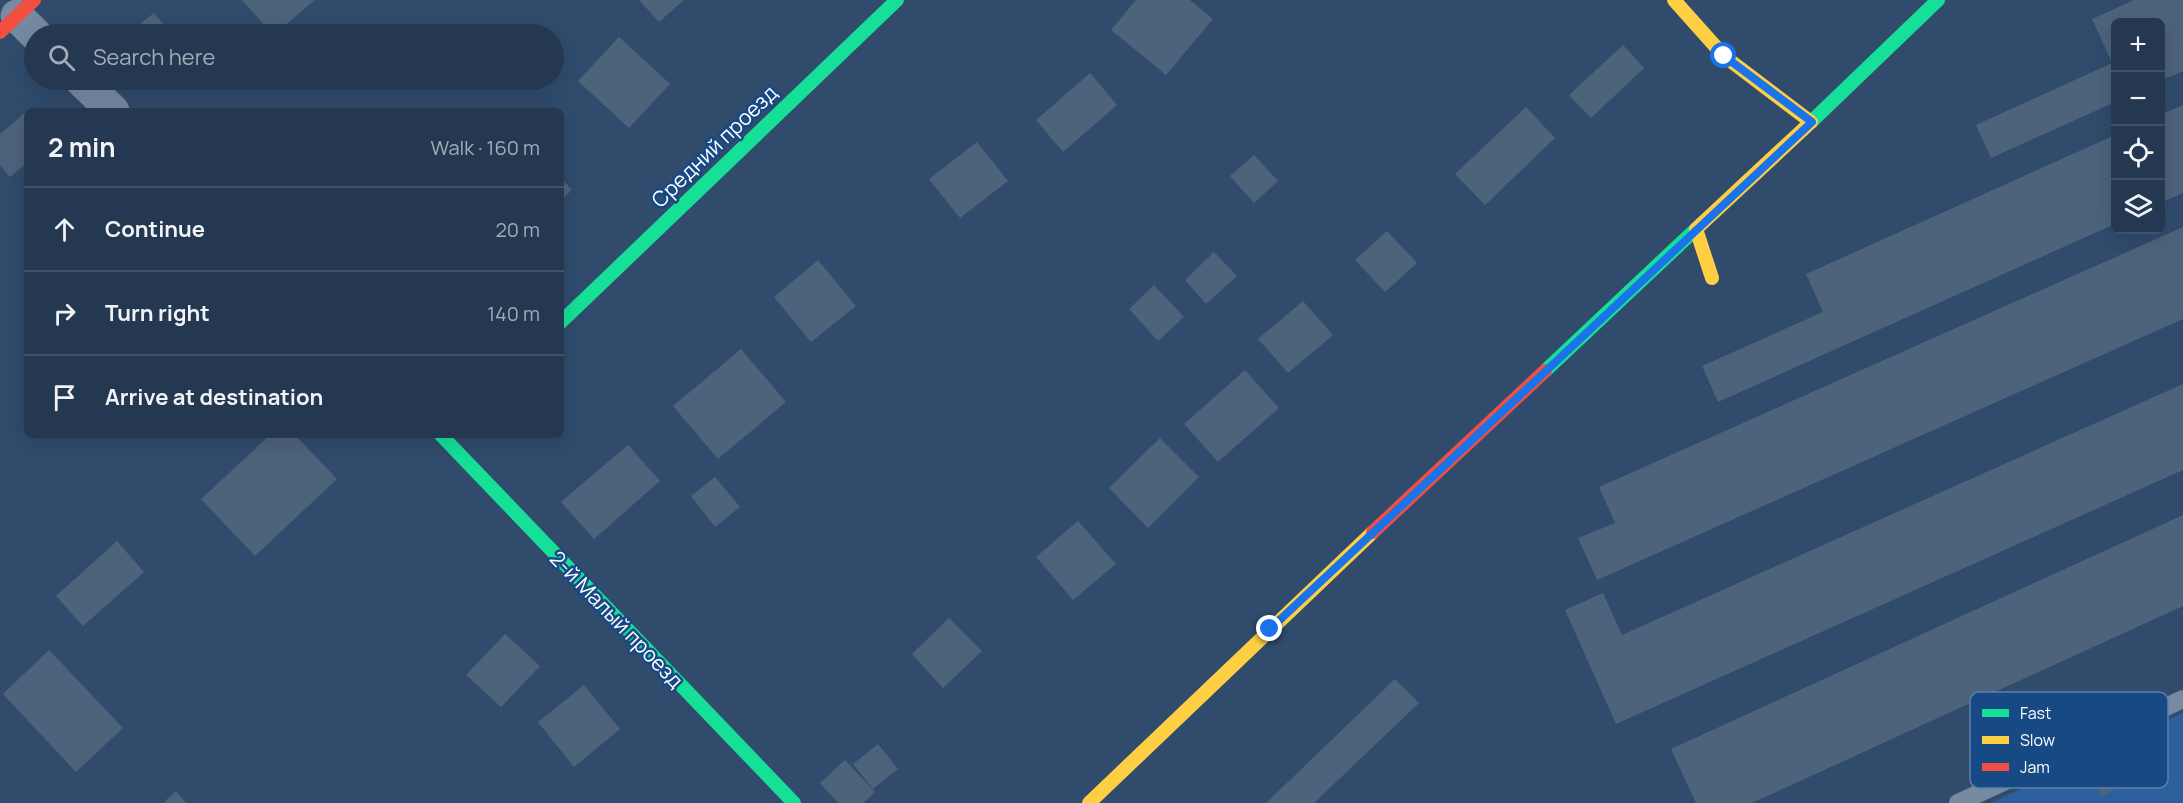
<!DOCTYPE html>
<meta charset="utf-8">
<style>
:root{--surface:#243851;--page:#2c3f58;--text:#f1f3f6;--muted:#a3acb7;--line:#415268}
body{margin:0;font-family:Manrope,sans-serif;background:var(--page);color:var(--text)}
.controls{position:absolute;right:18px;top:18px;display:grid;overflow:hidden;border-radius:9px;box-shadow:0 6px 24px #0002}
.controls button{width:54px;height:54px;display:grid;place-items:center;padding:0;border:0;border-bottom:2px solid var(--line);background:var(--surface);color:var(--text);font:30px sans-serif}
.stop{position:absolute;width:18px;height:18px;margin:-14px;border:4px solid #1a73e8;border-radius:50%;background:#fff}
.stop.end{background:#1a73e8;border-color:#fff;box-shadow:0 2px 6px #0008}
.list{margin:0;padding:0;list-style:none}
h2{display:flex;justify-content:space-between;align-items:center;height:78px;margin:0;padding:0 24px;font-size:26px}
h2 small{font-size:20px;font-weight:400;color:var(--muted)}
.list li{display:grid;grid-template-columns:39px 1fr auto;gap:18px;align-items:center;box-sizing:border-box;height:84px;padding:0 24px;border-top:2px solid var(--line)}
.list b{display:block;font-size:22px;white-space:nowrap}
.list em{font-size:20px;font-style:normal;color:var(--muted)}
.icon{flex:none;width:33px;height:33px;fill:none;stroke:currentColor;stroke-width:2;stroke-linecap:round;stroke-linejoin:round}
.map{position:relative;flex:none;width:2183px;height:803px;overflow:hidden}
.search{position:absolute;background:var(--surface);box-shadow:0 6px 24px #0002;left:24px;top:24px;width:540px;height:66px;display:flex;align-items:center;gap:15px;box-sizing:border-box;padding:0 21px;border-radius:33px;color:var(--muted);font-size:22px}
.panel{position:absolute;background:var(--surface);box-shadow:0 6px 24px #0002;left:24px;top:108px;width:540px;height:330px;border-radius:9px}
.map>svg:first-child{display:block}
.green{fill:#2b609c}
.building{fill:#4d637c}
.lines{fill:none;stroke-linecap:round;stroke-linejoin:round}
.lane{stroke:#768aa2;stroke-width:18}
.street{stroke:#768aa2;stroke-width:33}
.fast{stroke:#16e098;stroke-width:14}
.slow{stroke:#ffcf43;stroke-width:14}
.jam{stroke:#f24e42;stroke-width:14}
.route{stroke:#1a73e8;stroke-width:8}
.labels{text-anchor:middle;dominant-baseline:central;stroke-width:5;stroke-linejoin:round;paint-order:stroke}
.street-label{font-size:21px;fill:#fff;stroke:#174984}
.key{fill:#174984;stroke:#5d80a9;stroke-width:1.5}
.key-label{font-size:16px;fill:#fff}
</style>
<div class="map">
<svg width="2183" height="803" viewBox="0 0 2183 803">
<rect width="100%" height="100%" fill="#304b6c"/>
<!-- green -->
<path class="green" d="M2183,713v90h-192z"/>
<!-- building -->
<g class="building">
<path d="M242,0h73l-40,34h-3z"/>
<path d="M639,0h45l-25,22z"/>
<path d="M1136,0h54l23,19 -47,56 -55,-45z"/>
<path d="M2134,0h49v71l-23,10v-59h-45v80l-124,56 -15,-33 136,-62 -20,-44z"/>
<path d="M154,13l17,21h-44z"/>
<path d="M619,37l51,47 -41,44 -51,-47z"/>
<path d="M1623,45l21,23 -53,50 -22,-23z"/>
<path d="M1090,73l27,32 -54,47 -27,-32z"/>
<path d="M2183,105v88l-23,10v-88z"/>
<path d="M1526,107l29,31 -70,67 -30,-31z"/>
<path d="M27,111v52l-17,14 -10,-12v-31z"/>
<path d="M2115,135v89l-397,178 -16,-36 121,-54 -17,-38z"/>
<path d="M977,142l31,39 -48,37 -31,-39z"/>
<path d="M1254,155l24,26 -24,22 -24,-27z"/>
<path d="M561,178l11,12 -11,10z"/>
<path d="M2183,227v92l-586,261 -19,-42 37,-15 -16,-36z"/>
<path d="M1387,231l30,32 -32,29 -30,-32z"/>
<path d="M1214,252l23,24 -31,28 -21,-24z"/>
<path d="M818,260l38,46 -45,36 -37,-45z"/>
<path d="M1154,285l30,32 -26,24 -29,-32z"/>
<path d="M1303,301l30,34 -45,38 -30,-34z"/>
<path d="M741,349l45,53 -68,57 -45,-53z"/>
<path d="M1245,370l34,38 -61,54 -34,-38z"/>
<path d="M2183,384v86l-567,254 -51,-114 38,-17 19,42z"/>
<path d="M270,435h25l42,44 -82,77 -54,-57z"/>
<path d="M1160,438l39,39 -51,51 -39,-40z"/>
<path d="M628,445l32,36 -66,58 -33,-37z"/>
<path d="M715,477l25,30 -25,20 -24,-31z"/>
<path d="M2183,515v91l-431,197h-56l-25,-54z"/>
<path d="M1078,521l38,43 -43,36 -37,-43z"/>
<path d="M117,541l27,31 -61,54 -27,-30z"/>
<path d="M949,618l33,33 -39,37 -31,-34z"/>
<path d="M505,634l35,32 -39,41 -35,-32z"/>
<path d="M49,650l74,78 -47,44 -73,-78z"/>
<path d="M1395,679l24,24 -105,100h-48z"/>
<path d="M584,685l36,44 -46,38 -36,-45z"/>
<path d="M878,744l20,25 -25,20 -20,-25z"/>
<path d="M2108,748l20,34 -26,15 -19,-35z"/>
<path d="M845,760l30,32 -12,11h-25l-18,-20z"/>
<path d="M176,791l10,12h-23z"/>
</g>
<g class="lines">
<!-- lane -->
<path class="lane" d="M1958,803l225,-104"/>
<!-- street -->
<g class="street">
<path d="M17,16l18,18"/>
<path d="M81,80l32,31"/>
</g>
<!-- fast -->
<g class="fast">
<path d="M1811,122l127,-122"/>
<path d="M561,322l336,-322"/>
<path d="M1545,371l151,-142"/>
<path d="M441,435l353,368"/>
</g>
<!-- slow -->
<g class="slow">
<path d="M1674,0l50,56 87,66 -115,107 16,49"/>
<path d="M1089,803l284,-271"/>
</g>
<!-- jam -->
<g class="jam">
<path d="M0,32l34,-32"/>
<path d="M1373,532l172,-161"/>
</g>
</g>
<g class="lines">
<!-- route -->
<path class="route" d="M1270,629l542,-507 -88,-66"/>
</g>
<g class="labels">
<!-- street labels -->
<g class="street-label">
<text transform="translate(714 146) rotate(-44)">Средний проезд</text>
<text transform="translate(617 619) rotate(46)">2-й Малый проезд</text>
</g>
</g>
<!-- legend -->
<rect x="1970" y="692" width="198" height="96" rx="9" class="key"/>
<rect x="1982" y="709" width="27" height="8" fill="#16e098"/>
<rect x="1982" y="736" width="27" height="8" fill="#ffcf43"/>
<rect x="1982" y="763" width="27" height="8" fill="#f24e42"/>
<g class="key-label">
<text x="2020" y="719">Fast</text>
<text x="2020" y="746">Slow</text>
<text x="2020" y="773">Jam</text>
</g>
</svg>
<div class="controls">
<button>+</button>
<button>−</button>
<button><svg class="icon" aria-label="locate" viewBox="0 0 24 24"><circle cx="12" cy="12" r="6"/><path d="M12 2v4M12 18v4M2 12h4M18 12h4"/></svg></button>
<button><svg class="icon" aria-label="layers" viewBox="0 0 24 24"><path d="M12 4l9 5-9 5-9-5zM3 14l9 5 9-5"/></svg></button>
</div>
<div class="stop" style="left:1724px;top:56px"></div>
<div class="stop end" style="left:1270px;top:629px"></div>
<div class="search"><svg class="icon" aria-label="search" viewBox="0 0 24 24"><circle cx="10" cy="10" r="6"/><path d="M15 15l6 6"/></svg>Search here</div>
<section class="panel">
<h2>2 min<small>Walk · 160 m</small></h2>
<ul class="list">
<li><svg class="icon" aria-label="ahead" viewBox="0 0 24 24"><path d="M12 20V5M6 11l6-6 6 6"/></svg><div><b>Continue</b></div><em>20 m</em></li>
<li><svg class="icon" aria-label="right" viewBox="0 0 24 24"><path d="M7 20v-9h11M14 6l5 5-5 5"/></svg><div><b>Turn right</b></div><em>140 m</em></li>
<li><svg class="icon" aria-label="arrive" viewBox="0 0 24 24"><path d="M6 21V4h12l-3 4 3 4H6"/></svg><div><b>Arrive at destination</b></div></li>
</ul>
</section>
</div>
